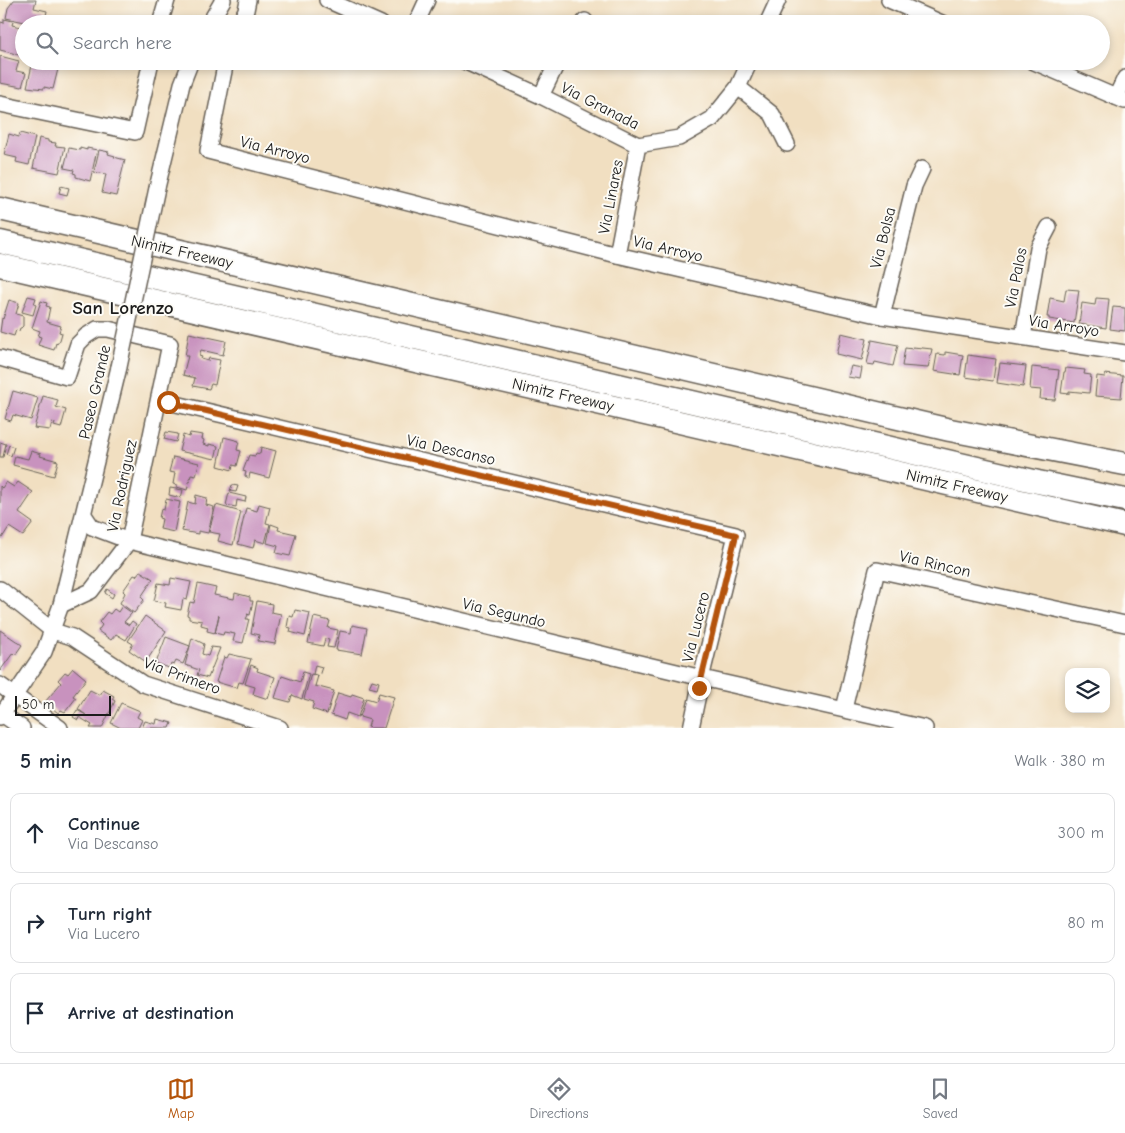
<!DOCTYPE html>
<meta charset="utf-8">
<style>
:root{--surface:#fff;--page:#f6f6f7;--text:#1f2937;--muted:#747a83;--line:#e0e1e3;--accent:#b45309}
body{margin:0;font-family:"Comic Neue",sans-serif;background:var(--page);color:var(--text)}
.controls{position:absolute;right:15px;bottom:15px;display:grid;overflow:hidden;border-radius:10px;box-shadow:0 2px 8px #0003}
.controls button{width:45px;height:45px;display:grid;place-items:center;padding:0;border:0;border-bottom:1px solid var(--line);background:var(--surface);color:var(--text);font:25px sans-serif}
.scale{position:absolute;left:15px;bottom:12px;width:96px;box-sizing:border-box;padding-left:5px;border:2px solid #1c1c1c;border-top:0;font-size:14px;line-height:18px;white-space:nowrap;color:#1c1c1c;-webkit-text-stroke:4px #fdfcf7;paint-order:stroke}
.stop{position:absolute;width:15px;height:15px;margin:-11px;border:4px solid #b45309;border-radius:50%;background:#fff}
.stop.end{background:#b45309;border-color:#fff;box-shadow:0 1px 5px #0008}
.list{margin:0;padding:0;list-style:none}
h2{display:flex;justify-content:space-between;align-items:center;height:65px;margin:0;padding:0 20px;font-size:21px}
h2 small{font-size:16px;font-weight:400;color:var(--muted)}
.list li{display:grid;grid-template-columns:32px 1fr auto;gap:15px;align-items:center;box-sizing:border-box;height:80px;margin:0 10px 10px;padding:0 10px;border:1px solid var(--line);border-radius:10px}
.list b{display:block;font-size:19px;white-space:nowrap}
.list p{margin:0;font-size:16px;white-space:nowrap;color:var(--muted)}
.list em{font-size:16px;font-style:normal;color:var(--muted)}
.icon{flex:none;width:28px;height:28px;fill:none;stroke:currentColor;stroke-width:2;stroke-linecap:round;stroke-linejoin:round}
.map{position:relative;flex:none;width:1125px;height:728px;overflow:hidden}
.search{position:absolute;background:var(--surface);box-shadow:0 2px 8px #0003;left:15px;right:15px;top:15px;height:55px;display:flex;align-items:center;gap:12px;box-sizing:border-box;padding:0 18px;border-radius:28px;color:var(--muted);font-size:19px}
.sheet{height:335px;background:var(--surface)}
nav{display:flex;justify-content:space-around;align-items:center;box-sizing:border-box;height:70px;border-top:1px solid var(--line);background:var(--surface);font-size:14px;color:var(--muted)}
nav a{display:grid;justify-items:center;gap:2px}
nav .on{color:var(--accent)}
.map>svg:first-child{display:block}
.building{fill:#c892be}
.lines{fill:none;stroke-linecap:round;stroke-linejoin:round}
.minor-casing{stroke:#676056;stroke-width:18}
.highway-casing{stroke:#676056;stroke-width:25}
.minor{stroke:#fff;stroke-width:15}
.highway{stroke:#fff;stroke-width:22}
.minor-bridge-casing{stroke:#676056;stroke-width:18;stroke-linecap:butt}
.minor-bridge{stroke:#fff;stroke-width:15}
.route{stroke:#b45309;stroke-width:6}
.labels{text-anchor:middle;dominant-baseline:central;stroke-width:4;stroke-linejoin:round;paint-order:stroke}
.street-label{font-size:16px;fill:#1c1c1c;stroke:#fdfcf7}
.quarter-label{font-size:19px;font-weight:bold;fill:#1c1c1c;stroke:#fdfcf7}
</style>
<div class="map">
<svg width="1125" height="728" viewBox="0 0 1125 728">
<rect width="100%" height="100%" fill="#fdfcf7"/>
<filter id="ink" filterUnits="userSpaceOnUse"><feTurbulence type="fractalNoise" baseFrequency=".02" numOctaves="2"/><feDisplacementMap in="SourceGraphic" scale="10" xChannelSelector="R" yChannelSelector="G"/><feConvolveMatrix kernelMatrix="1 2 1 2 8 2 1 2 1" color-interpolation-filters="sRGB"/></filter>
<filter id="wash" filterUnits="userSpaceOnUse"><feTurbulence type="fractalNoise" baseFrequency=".0096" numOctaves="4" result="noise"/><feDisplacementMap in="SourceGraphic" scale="20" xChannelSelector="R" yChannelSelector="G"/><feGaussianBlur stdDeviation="1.12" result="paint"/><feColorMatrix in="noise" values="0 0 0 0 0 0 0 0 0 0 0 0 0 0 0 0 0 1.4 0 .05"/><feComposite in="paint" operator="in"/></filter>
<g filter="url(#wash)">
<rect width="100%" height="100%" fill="#f1dfc1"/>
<g id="blocks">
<!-- building -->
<g class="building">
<path d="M14,0h22l-2,8 13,3 -3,13h-10l-28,-6 2,-10z"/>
<path d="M4,19l9,2 -1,4 9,2 -3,12 6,1v16l-24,-6v-25l1,-3 3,1z"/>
<path d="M0,56l19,5 -3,10 10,2 -4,14 -22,-4z"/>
<path d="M33,61h27l-7,28 -9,-2v2l-17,-2z"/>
<path d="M20,133l15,4 -6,28 -13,-3 1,-4 -13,-3 5,-21 10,3z"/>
<path d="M39,138l9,2v2l8,1 -1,3 10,1 -6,26 -26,-5z"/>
<path d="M69,148l11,2v-2l7,2v-2l10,2 -7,31 -14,-4v-3l-3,-1 1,-3 -10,-2z"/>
<path d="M99,150l10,2 -1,2 7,2 -1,1 11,3 -9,36 -14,-3 4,-19 -12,-2z"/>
<path d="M61,186l8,2 -2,7 -8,-2z"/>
<path d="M1066,289l13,1 -5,33 -25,-4v-2h-2l3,-19 14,3z"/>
<path d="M28,296l8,2 -2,6 2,1 -3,10 -11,-3z"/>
<path d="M1096,298l13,1 -3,29 -27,-4 3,-21 13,2z"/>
<path d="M9,300l10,3 -3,11 7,2v10l-2,2h-1l-1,3 -3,-1 -2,6 -14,-4 2,-14 1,1z"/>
<path d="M41,301l6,2 -1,3 4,1 -3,15 14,4 -2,6 3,1 -2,7 -3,4 -1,-1 -2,7 -16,-5 3,-8 -3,-1 2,-5 -8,-3z"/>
<path d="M1113,307l12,1v23l-15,-2z"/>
<path d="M189,333l37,8 -3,14 -22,-5 -2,6 3,1 -1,2 7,2 1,-3 11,2 -5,25 -4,-1 -2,5 -16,-3 2,-8 -12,-3 5,-19h-3z"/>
<path d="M841,333l26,6 -5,21 -26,-6z"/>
<path d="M872,340l26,5 -5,21 -18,-4 -1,3 -7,-1z"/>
<path d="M913,347l19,2 -4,19 -26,-2 3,-18 8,1z"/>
<path d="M945,352l18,3 -3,20 -26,-4 3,-17 8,1z"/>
<path d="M968,355l28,4 -3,22 -28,-4z"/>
<path d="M1000,363l26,3 -3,21 -26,-4z"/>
<path d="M851,366l11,2 -2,11 -12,-2z"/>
<path d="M1032,367l27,3 -4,30 -15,-1 1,-9 -11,-1z"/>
<path d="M1066,368l19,2 -1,4 7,1 -2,18 -20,-2v3l-8,-1 3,-21h1z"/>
<path d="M1105,374l18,2 -2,22 -26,-2 2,-20 8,1z"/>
<path d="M13,391l25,7 -7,22 -18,-5 -2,6 -6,-2z"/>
<path d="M43,396l15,4 -2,7 10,3 -5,18 -7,-2 1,-3 -3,-1 -2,8 -16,-2z"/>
<path d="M166,432l12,2 -2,8 -12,-3z"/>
<path d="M190,433l13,2 -1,4 2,1 -1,4 6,2v-2l9,2 -3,13 -36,-8 4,-16 6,2z"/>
<path d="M224,437l15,4 -2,9 4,1 -4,15 -4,-1 -1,5 -14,-4z"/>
<path d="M0,442l6,2 -3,13h-3z"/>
<path d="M9,445l5,2 -3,9 -5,-2z"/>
<path d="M261,447l15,4 -7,27 -19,-5 -1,5 -4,-2 1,-4 -3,-1 6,-16 6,1 1,-3 4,1z"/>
<path d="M31,451l10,3 -1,2 18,5 -4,15 -41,-11 2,-9 13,3z"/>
<path d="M173,457l26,6 -3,13 -5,-1 -4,15 -10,-3v-2l-4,-1 2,-11 -6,-1z"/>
<path d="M6,482l8,5 4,-5 15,10 -14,21 14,10 -10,13 -14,-9 -7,11 -2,-1v-51l2,2z"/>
<path d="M232,485l6,1 -2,6 -6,-1z"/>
<path d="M170,488l13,2 -2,8 -12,-3z"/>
<path d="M229,493l17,4 -1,5 -8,-2 -1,7 -10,-2z"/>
<path d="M196,495l11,3 -1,7 8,2 -6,26 -10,-2v3l-16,-3 6,-29 7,2z"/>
<path d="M166,499l14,3 -6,30 -14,-3 2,-10 -3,-1 2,-9 3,1z"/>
<path d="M259,504l11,3 -4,16 4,1 -5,19 -10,-3 -2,8 -15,-4 8,-36 11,3z"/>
<path d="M216,505l25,7 -8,33 -15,-4 2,-7 -11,-2z"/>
<path d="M271,524l8,3 -1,3 18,4 -6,22 -14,-3 2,-7 -11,-3z"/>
<path d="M140,571l13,8 -12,18 3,3 -10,13 -14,-10 5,-10 -2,-2 11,-16 2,1z"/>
<path d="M171,578l20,4 -4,18 -4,-1 -2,11 -16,-3 1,-4 -12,-2 4,-18 12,2z"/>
<path d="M198,584l18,4 -2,7 20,4 1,-6 15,4v4h3l-3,14 -3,-1 1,1 -2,4h3l-6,24 -10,-2 2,-7 -11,-2 -1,3 -8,-2 4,-18 -4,18 -8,-2 1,-4 -7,-2 1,-4 -13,-2v-3l-2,-1 3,-13 4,1z"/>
<path d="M107,589l7,5 -2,4 -7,-5z"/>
<path d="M257,601l15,3 -1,8 10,2 -6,30 -17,-3 1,-6 -8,-2z"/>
<path d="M122,606l10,7 -8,9 5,3 3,-4 4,3 -10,16 -10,-6 -5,6 -13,-9 4,-6 -3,-3 8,-10 3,2 4,-5 4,3z"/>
<path d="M295,610l15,3 -5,23 -15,-4 1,-4 -4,-1 2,-11 4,1z"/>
<path d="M145,616l21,15 -20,31 -17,-12 4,-6 -5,-3z"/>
<path d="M314,617l16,4 -2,7 10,2 -4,18 -7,-1 2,-7 -4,-1 -2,7 -15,-3z"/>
<path d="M352,625l15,3 -5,26 -26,-4 4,-19 11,2z"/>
<path d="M0,630l22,15 -7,10 -2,-2 -13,18z"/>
<path d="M166,637l24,9 -7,18 -7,-3 -2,4 -3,-1 -2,4 -13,-5z"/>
<path d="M192,638l12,6 -2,10 6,2 3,-9 9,1 -12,30 -11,-3 2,-5 -14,-5z"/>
<path d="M229,654l22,5 -8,24 -4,-1 -2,6 -21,-6 8,-25 3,1z"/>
<path d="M251,665l7,3 -1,3 18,6 -7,22 -15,-5 2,-7 -10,-3z"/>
<path d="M315,665l7,2 -3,9 -6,-2z"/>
<path d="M73,668l13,11 -13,17 3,2 -11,14 -4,-2 -3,3 -13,-11 16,-19 -3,-3 7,-8 3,2z"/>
<path d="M303,672l6,2 -7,25 -10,-4 -2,7 -15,-4 7,-22 18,6z"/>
<path d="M311,674l7,2 -3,10 19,5 -7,23 -15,-5 2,-7 -10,-3z"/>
<path d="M372,680l7,2 -2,7 -8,-2z"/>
<path d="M90,690l10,5 3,-5 11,6 -2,3 3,2 -13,27h-12l2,-3 -13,-8 -1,3 -5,-3 4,-7 9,5 -8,-6z"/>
<path d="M338,693l13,4 1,-3 12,4 -6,19 -11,-4 -2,7 -14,-5z"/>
<path d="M379,693l15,4 -10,31h-13l-3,-1 2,-7 -10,-3 6,-19 10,3z"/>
<path d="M121,703l19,8 -3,6 5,3 -4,8h-17l-10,-5z"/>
<path d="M157,719l15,4 -2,5h-28l3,-7 11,3z"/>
</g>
</g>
</g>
<g filter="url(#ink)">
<use href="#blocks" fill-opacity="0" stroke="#676056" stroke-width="1"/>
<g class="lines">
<defs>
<g id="minor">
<path d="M327,0l54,24"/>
<path d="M889,0l55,24"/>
<path d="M160,24l7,-24"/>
<path d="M209,24l14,-24"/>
<path d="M239,24l7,-14 2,-10"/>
<path d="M416,24l11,-24"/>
<path d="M583,24l2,-3"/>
<path d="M767,24l11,-24"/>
<path d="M226,61l-18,90 409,104 265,61 243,37"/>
<path d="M464,61l77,35 97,49"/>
<path d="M1032,61l93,40"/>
<path d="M738,87l34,27 15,30"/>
<path d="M541,96l17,-35"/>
<path d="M1116,97l9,-19"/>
<path d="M0,104l135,28 16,-71"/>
<path d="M157,188l25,-104 9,-23"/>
<path d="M617,255l21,-110 41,-7 33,-19 26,-32 12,-26"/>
<path d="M882,316l32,-130 8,-17"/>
<path d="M1023,337l15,-89 11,-21"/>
<path d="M0,358l67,19 11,-33 8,-8 11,-7h11l62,15 -41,197 -38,50 -30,14"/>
<path d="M159,400l577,135 -32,131 -13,62"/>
<path d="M84,515l8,12 37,14 573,137 223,50"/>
<path d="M0,589l53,42 19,6 71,47 137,44"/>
<path d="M0,685l60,43"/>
<path d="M844,709l33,-139 248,54"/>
<path d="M2,714l20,14"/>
<path d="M0,717l44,-65 17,-47 58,-238"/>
</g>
<g id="highway">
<path d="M0,209l950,221 175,34"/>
<path d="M0,242l1038,240 87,18"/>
<path d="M0,265l1125,260"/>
</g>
</defs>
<!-- minor casing -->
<use href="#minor" class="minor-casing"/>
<!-- highway casing -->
<use href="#highway" class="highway-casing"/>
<!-- minor -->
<use href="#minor" class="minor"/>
<!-- highway -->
<use href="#highway" class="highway"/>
<defs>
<path id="minor-bridge" d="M119,367l38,-179"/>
</defs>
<!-- minor-bridge casing -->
<use href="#minor-bridge" class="minor-bridge-casing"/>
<!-- minor-bridge -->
<use href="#minor-bridge" class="minor-bridge"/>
</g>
</g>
<g class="lines" filter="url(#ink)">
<!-- route -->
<path class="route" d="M168,402l568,133 -37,153"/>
</g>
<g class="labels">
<!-- street labels -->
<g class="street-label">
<text transform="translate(600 106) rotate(27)">Via Granada</text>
<text transform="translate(275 150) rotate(14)">Via Arroyo</text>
<text transform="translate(611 197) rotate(-79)">Via Linares</text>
<text transform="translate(883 238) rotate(-76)">Via Bolsa</text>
<text transform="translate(668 249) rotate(13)">Via Arroyo</text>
<text transform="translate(182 252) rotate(13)">Nimitz Freeway</text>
<text transform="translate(1016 278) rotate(-79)">Via Palos</text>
<text transform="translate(1064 326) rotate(9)">Via Arroyo</text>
<text transform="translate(95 392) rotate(-77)">Paseo Grande</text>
<text transform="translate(563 395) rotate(13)">Nimitz Freeway</text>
<text transform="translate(451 450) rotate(13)">Via Descanso</text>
<text transform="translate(122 486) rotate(-78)">Via Rodriguez</text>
<text transform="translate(957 486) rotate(13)">Nimitz Freeway</text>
<text transform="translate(935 564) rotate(13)">Via Rincon</text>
<text transform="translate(504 613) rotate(13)">Via Segundo</text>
<text transform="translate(696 627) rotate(-76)">Via Lucero</text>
<text transform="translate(182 676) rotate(20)">Via Primero</text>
</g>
<!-- quarter labels -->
<g class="quarter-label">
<text x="123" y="308">San Lorenzo</text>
</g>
</g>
</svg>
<div class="controls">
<button><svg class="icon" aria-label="layers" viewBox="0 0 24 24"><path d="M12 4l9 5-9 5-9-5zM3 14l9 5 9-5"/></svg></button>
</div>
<div class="scale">50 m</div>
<div class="stop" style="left:168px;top:402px"></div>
<div class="stop end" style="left:699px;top:688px"></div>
<div class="search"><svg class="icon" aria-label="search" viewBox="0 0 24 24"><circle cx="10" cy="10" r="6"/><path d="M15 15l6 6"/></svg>Search here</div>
</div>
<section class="sheet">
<h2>5 min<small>Walk · 380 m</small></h2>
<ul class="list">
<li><svg class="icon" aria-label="ahead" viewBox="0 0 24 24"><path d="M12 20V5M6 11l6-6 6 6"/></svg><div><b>Continue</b><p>Via Descanso</p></div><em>300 m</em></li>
<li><svg class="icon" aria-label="right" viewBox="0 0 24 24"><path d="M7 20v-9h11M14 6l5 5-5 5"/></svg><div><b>Turn right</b><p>Via Lucero</p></div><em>80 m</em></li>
<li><svg class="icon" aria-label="arrive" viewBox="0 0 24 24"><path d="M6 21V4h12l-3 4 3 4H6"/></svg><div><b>Arrive at destination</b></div></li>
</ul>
</section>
<nav>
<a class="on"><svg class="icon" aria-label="map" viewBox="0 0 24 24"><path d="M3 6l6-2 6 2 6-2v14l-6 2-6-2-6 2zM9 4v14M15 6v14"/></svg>Map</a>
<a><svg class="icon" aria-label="directions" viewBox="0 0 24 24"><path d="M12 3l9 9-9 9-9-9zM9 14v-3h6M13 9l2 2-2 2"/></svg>Directions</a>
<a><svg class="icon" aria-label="saved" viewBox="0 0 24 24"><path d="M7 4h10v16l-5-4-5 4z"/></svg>Saved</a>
</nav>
